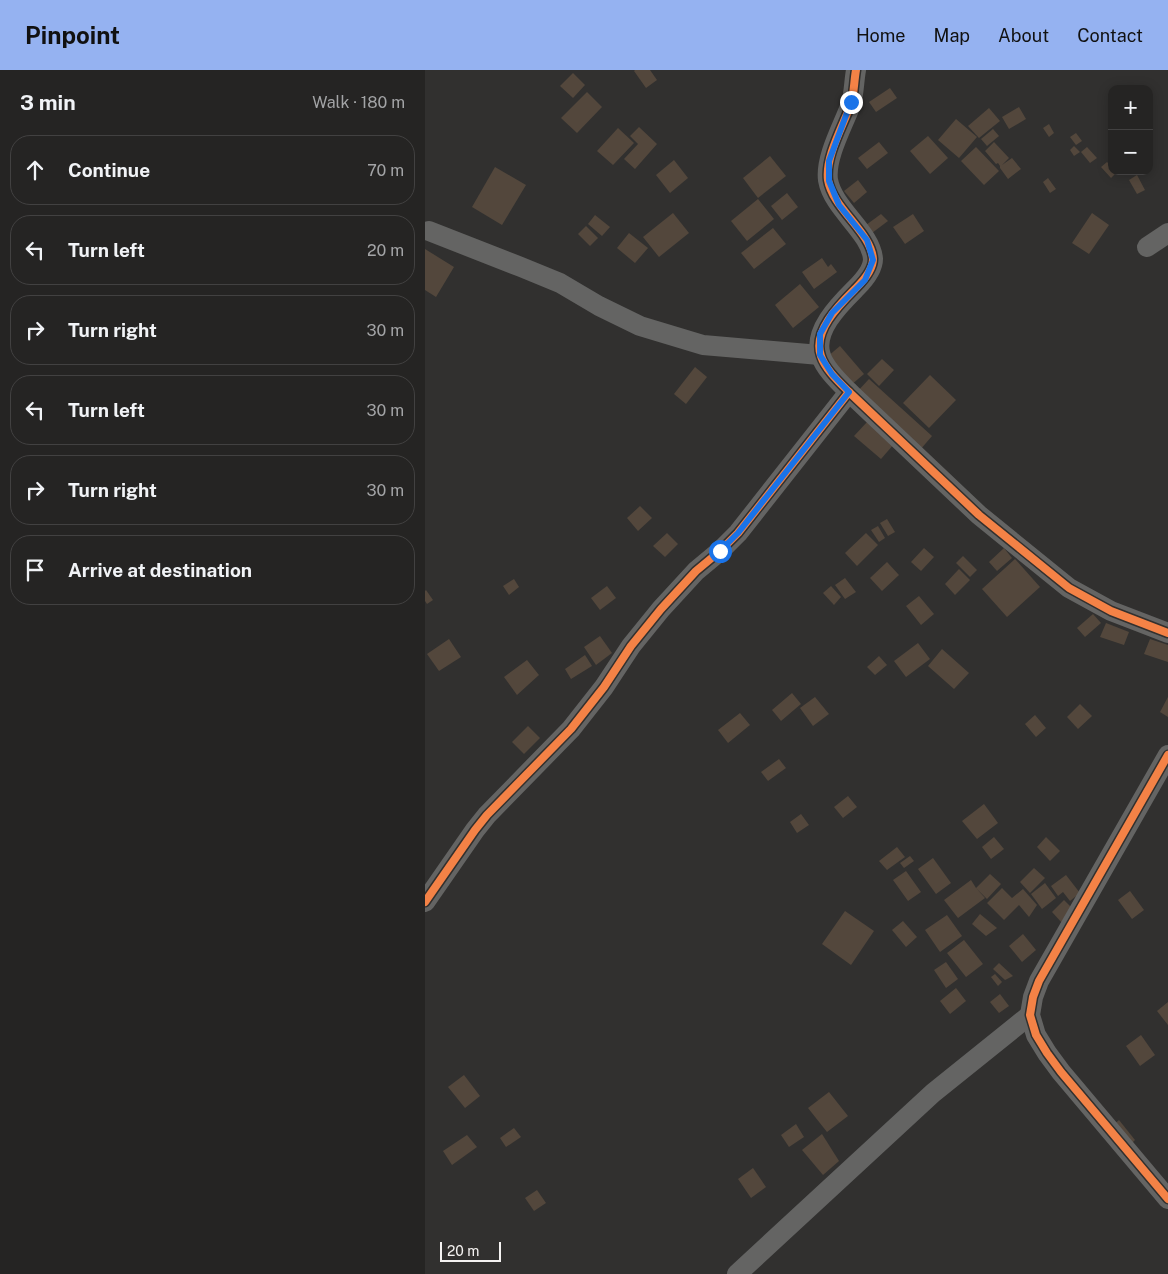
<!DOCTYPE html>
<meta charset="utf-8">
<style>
:root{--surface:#252423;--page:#313030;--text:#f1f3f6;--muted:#a3a4a6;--line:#424141;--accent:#95b2f1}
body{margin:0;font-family:"Public Sans",sans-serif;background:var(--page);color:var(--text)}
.controls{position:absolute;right:15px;top:15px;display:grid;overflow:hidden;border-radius:10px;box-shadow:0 2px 12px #0003}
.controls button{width:45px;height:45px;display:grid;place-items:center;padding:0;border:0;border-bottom:1px solid var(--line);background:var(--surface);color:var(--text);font:25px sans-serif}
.scale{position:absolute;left:15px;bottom:12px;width:61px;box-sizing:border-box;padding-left:5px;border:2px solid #f4f2f1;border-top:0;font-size:14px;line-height:18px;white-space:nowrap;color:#f4f2f1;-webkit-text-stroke:4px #32302e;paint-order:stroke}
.stop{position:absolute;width:15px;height:15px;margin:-11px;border:4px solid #1a73e8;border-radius:50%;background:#fff}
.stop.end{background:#1a73e8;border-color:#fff;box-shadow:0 1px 5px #0008}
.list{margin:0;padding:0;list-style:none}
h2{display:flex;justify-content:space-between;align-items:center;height:65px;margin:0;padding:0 20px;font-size:21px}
h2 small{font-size:16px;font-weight:400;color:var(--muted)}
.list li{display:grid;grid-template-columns:32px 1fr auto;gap:15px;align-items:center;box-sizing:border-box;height:70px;margin:0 10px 10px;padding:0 10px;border:1px solid var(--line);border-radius:20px}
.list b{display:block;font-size:19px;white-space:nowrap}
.list em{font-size:16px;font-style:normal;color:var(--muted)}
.icon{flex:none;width:28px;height:28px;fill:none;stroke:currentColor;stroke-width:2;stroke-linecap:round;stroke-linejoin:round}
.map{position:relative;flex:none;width:743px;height:1204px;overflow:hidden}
header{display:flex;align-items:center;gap:30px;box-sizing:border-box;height:70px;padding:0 25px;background:var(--accent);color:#111}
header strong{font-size:24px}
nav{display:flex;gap:28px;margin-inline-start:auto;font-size:18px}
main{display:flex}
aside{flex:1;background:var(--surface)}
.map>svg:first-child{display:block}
.building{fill:#53473c}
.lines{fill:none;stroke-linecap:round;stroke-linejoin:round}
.street{stroke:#646463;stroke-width:20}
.cycleway-casing{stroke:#32302e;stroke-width:11}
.cycleway{stroke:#f48246;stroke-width:8}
.route{stroke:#1a73e8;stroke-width:6}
</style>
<header>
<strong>Pinpoint</strong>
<nav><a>Home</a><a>Map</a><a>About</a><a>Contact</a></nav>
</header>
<main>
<aside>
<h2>3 min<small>Walk · 180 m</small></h2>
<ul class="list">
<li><svg class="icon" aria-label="ahead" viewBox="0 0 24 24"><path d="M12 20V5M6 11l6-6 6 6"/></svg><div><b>Continue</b></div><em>70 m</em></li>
<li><svg class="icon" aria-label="left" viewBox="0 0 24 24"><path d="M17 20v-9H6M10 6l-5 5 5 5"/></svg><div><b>Turn left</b></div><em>20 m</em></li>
<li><svg class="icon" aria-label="right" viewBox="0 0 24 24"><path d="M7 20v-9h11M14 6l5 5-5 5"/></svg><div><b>Turn right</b></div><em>30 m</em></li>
<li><svg class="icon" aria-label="left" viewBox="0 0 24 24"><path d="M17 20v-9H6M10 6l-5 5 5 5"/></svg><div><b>Turn left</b></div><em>30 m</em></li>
<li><svg class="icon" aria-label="right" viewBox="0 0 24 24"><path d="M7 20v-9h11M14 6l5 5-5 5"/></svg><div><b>Turn right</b></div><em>30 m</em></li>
<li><svg class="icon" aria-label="arrive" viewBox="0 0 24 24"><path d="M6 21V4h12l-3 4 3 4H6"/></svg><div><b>Arrive at destination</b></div></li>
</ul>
</aside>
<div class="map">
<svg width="743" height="1204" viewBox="0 0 743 1204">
<rect width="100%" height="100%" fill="#31302f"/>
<!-- building -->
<g class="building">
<path d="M210,0h15l7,10 -11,8 -12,-17z"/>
<path d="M148,3l12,12 -12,13 -13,-12z"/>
<path d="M465,18l7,10 -21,14 -7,-10z"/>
<path d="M162,22l15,15 -25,26 -16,-15z"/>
<path d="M594,37l7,12 -17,10 -7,-12z"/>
<path d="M564,38l11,13 -21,17 -11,-12z"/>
<path d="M531,49l21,18 -18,21 -21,-18z"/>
<path d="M624,54l5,9 -5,4 -6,-9z"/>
<path d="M214,57l18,17 -22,25 -11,-10 14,-15 -8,-8z"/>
<path d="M193,58l16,15 -21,22 -16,-14z"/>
<path d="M568,59l6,7 -12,10 -6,-7z"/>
<path d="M651,63l6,8 -6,4 -6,-8z"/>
<path d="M503,66l20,22 -18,16 -20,-23z"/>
<path d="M454,72l9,11 -21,16 -9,-11z"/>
<path d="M569,72l15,16 -7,7 10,-7 9,11 -13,10 -8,-11v-2l-2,-3 -2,1 -11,-13z"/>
<path d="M649,76l6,6 -6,4 -4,-6z"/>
<path d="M551,77l23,24 -15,14 -23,-24z"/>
<path d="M662,77l10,11 -7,5 -9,-11z"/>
<path d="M345,86l16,20 -28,22 -15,-20z"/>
<path d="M249,90l14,18 -18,15 -14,-18z"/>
<path d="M682,92l5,5v4l5,1 -6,6 -10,-11z"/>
<path d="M70,97l31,18 -24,40 -30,-18z"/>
<path d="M712,105l8,15 -8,4 -8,-14z"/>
<path d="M623,108l8,11 -6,4 -7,-11z"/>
<path d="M433,110l9,12 -13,11 -10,-12z"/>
<path d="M362,123l11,14 -16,13 -11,-14z"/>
<path d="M333,129l16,20 -27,22 -16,-20z"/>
<path d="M248,143l16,20 -30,24 -16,-20z"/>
<path d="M667,143l17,12 -20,29 -17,-11z"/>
<path d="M456,144l7,7 -16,12 -6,-8z"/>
<path d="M488,144l11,17 -19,13 -12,-17z"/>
<path d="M170,145l15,12 -8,9 -14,-12z"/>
<path d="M161,156l12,12 -8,8 -12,-12z"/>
<path d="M348,158l13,16 -32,25 -13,-16z"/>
<path d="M204,163l19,15 -13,15 -18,-15z"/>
<path d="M0,179l29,18 -18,30 -11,-7z"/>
<path d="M397,188l6,9 3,-3 6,8 -23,17 -12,-17z"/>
<path d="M375,214l19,23 -26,21 -18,-23z"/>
<path d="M415,276l24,28 -13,11 -24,-28z"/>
<path d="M457,289l12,11 -15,16 -12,-12z"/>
<path d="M270,297l12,10 -21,27 -12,-10z"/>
<path d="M505,305l26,25 -27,28 -26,-25z"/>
<path d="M444,309l63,57 -12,14 -64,-57z"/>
<path d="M443,351l26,23 -13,15 -27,-23z"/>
<path d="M215,436l12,12 -14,13 -11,-13z"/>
<path d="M462,449l8,13 -7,4 -8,-13z"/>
<path d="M453,456l7,12 -6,4 -8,-12z"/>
<path d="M242,463l11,11 -13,13 -12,-11z"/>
<path d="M441,463l12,12 -21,21 -12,-13z"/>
<path d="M499,478l10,9 -13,14 -10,-9z"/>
<path d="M579,478l8,10 -15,13 -8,-9z"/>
<path d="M538,486l14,14 -7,7 -14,-14z"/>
<path d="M590,489l25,28 -33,30 -25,-28z"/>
<path d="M462,492l12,13 -17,16 -12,-13z"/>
<path d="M534,499l11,11 -15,15 -10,-11z"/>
<path d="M420,508l11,14 -11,7 -10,-14z"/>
<path d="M89,509l5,8 -10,8 -6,-9z"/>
<path d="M182,516l9,12 -16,12 -9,-12z"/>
<path d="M406,516l10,11 -7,8 -11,-12z"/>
<path d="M1,520l7,10 -6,4 -2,-3v-10z"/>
<path d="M494,526l15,18 -13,11 -15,-19z"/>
<path d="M668,544l8,9 -16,14 -8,-9z"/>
<path d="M681,553l23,9 -5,13 -24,-8z"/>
<path d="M175,566l12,17 -16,12 -12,-18z"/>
<path d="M24,569l12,18 -22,14 -12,-17z"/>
<path d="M725,569l18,6v17l-24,-8z"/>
<path d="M493,573l12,16 -24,18 -12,-16z"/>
<path d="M517,579l27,24 -15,16 -26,-23z"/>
<path d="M160,585l7,11 -21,13 -6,-10z"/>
<path d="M454,586l8,9 -12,10 -8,-8z"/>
<path d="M102,590l12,15 -22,20 -13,-18z"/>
<path d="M367,623l9,11 -20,17 -9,-11z"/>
<path d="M390,627l14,17 -16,12 -13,-18z"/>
<path d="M743,627v20l-8,-5z"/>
<path d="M655,634l12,12 -14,13 -11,-12z"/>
<path d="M315,643l10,12 -22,18 -10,-13z"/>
<path d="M610,645l11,13 -10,9 -11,-13z"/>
<path d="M103,656l12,12 -16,16 -12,-12z"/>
<path d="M354,689l7,9 -18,13 -7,-9z"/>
<path d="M423,726l9,11 -14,11 -9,-11z"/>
<path d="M559,734l14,19 -21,16 -15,-18z"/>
<path d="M376,744l8,11 -12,8 -7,-11z"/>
<path d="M569,767l10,12 -13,10 -9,-12z"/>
<path d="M621,767l14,14 -10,10 -13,-14z"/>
<path d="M472,777l8,10 -18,13 -8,-9z"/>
<path d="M485,786l4,5 -10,7 -4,-5z"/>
<path d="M508,788l18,25 -15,11 -18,-25z"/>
<path d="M609,798l11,10 -15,15 -10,-11z"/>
<path d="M481,801l15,21 -13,9 -15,-21z"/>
<path d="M565,804l11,10 -14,15 -11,-11 9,10 -27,20 -14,-18 27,-20 5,8z"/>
<path d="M641,805l14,18 -10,8 -7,-9 -5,4 -7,-10z"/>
<path d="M620,813l11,15 -14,11 -11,-15z"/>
<path d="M577,818l10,10 11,-9 14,16 -8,12 -10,-12 -15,15 -17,-17z"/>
<path d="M705,821l14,19 -12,9 -14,-19z"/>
<path d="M639,830l11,11 -13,12 -10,-11z"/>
<path d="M420,841l29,20 -23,34 -29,-21z"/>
<path d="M555,844l17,14 -11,8 -14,-12z"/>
<path d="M522,845l15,21 -22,16 -15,-22z"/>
<path d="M478,851l14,16 -11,10 -14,-17z"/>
<path d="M598,864l13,16 -14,12 -13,-16z"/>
<path d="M539,870l19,24 -17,13 -19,-24z"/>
<path d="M521,892l12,17 -12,9 -12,-18z"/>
<path d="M574,893l14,13 -8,4 -12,-11z"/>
<path d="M570,904l7,8 -4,4 -7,-9z"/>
<path d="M531,918l10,13 -16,13 -10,-13z"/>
<path d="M575,924l9,12 -10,7 -9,-11z"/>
<path d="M743,932v23l-11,-14z"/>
<path d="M716,965l14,20 -15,11 -14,-20z"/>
<path d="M39,1005l16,21 -15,12 -17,-21z"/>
<path d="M404,1022l19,24 -21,16 -19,-24z"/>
<path d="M694,1050l16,20 -6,6 -17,-20z"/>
<path d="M371,1054l8,13 -15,10 -8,-12z"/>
<path d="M89,1058l7,9 -15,10 -6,-9z"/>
<path d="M397,1064l17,27 -16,14 -21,-25z"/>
<path d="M42,1065l10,12 -25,18 -9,-14z"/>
<path d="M328,1098l13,19 -15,11 -13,-19z"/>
<path d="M112,1120l9,13 -12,8 -9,-13z"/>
</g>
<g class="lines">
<!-- street -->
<g class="street">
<path d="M431,0c-2,11 -2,24 -5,34 -8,22 -26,53 -23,76 5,29 43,52 45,79 0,11 -10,22 -17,29 -16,16 -44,43 -35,68 4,13 18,26 28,36l130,123 90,73 42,23 57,22"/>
<path d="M4,161l92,36 39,16 39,23 41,20 63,19 117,10"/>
<path d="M722,177l21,-14"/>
<path d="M743,685l-129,226 -6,16 -3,18 6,20 11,18 14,19 107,127"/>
<path d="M0,832l50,-72 12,-15 84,-86 33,-42 27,-41 30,-37 35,-38 24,-20 18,-18 111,-141"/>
<path d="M312,1204l196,-181 97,-78"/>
</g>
<defs>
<g id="cycleway">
<path d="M431,0c-2,11 -2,24 -5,34 -8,22 -26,53 -23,76 5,29 43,52 45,79 0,11 -10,22 -17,29 -16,16 -44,43 -35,68 4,13 18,26 28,36l130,123 90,73 42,23 57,22"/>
<path d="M743,685l-129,226 -6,16 -3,18 6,20 11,18 14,19 107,127"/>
<path d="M0,832l50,-72 12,-15 84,-86 33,-42 27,-41 30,-37 35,-38 24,-20 18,-18 111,-141"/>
</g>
</defs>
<!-- cycleway casing -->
<use href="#cycleway" class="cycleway-casing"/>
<!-- cycleway -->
<use href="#cycleway" class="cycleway"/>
</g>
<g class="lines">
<!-- route -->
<path class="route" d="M295,481l18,-18 111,-141 -17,-18 -12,-19v-21l12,-21 33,-33 8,-20 -6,-20 -28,-35 -10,-24v-20l22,-59"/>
</g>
</svg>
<div class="controls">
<button>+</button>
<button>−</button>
</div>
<div class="scale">20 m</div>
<div class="stop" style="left:295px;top:481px"></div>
<div class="stop end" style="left:426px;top:32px"></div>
</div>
</main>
